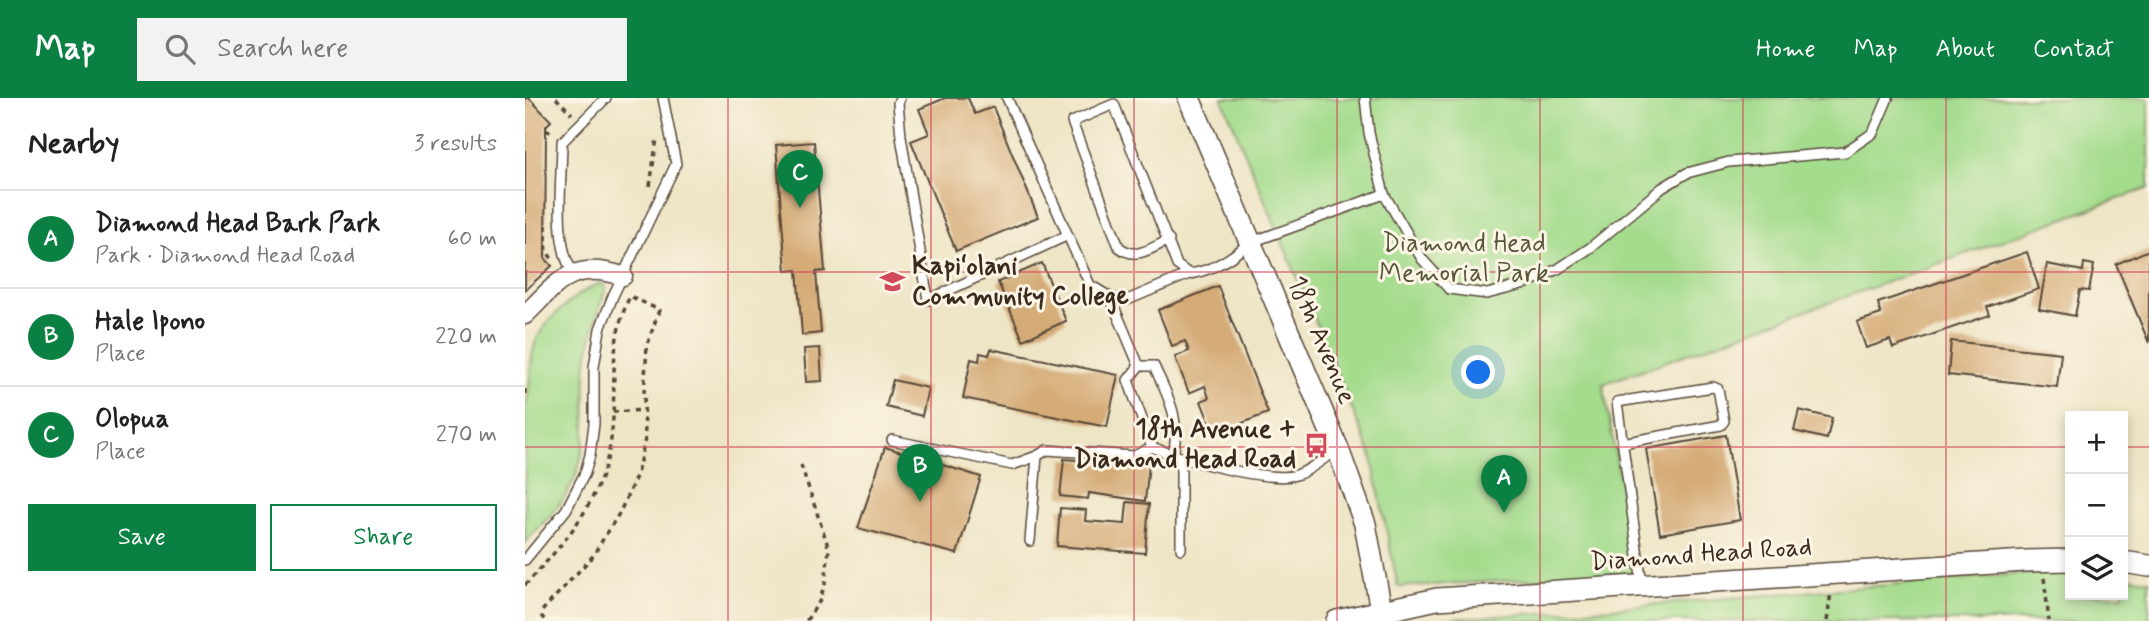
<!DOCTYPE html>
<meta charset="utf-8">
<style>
:root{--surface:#fff;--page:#f2f2f2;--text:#222;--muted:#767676;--line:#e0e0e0;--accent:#0b8043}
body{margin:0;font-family:Mynerve,sans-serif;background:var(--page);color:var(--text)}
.controls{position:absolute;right:21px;bottom:21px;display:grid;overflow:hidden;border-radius:0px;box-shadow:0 4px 10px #0003}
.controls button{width:63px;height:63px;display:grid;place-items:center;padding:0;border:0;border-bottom:2px solid var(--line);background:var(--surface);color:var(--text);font:35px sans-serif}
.you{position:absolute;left:954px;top:275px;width:24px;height:24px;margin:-18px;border:5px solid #fff;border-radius:50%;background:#1a73e8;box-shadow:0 0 0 10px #1a73e833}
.badge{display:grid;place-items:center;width:46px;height:46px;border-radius:50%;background:var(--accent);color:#fff;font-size:23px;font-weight:700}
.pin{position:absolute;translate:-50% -58px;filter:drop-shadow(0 2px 4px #0008)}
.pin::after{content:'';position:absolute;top:37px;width:24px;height:21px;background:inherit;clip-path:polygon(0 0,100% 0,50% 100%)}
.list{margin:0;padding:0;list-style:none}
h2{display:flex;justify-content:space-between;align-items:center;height:91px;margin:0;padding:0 28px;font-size:30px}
h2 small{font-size:23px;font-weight:400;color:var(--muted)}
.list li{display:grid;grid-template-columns:46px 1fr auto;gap:21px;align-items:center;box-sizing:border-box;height:98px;padding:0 28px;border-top:2px solid var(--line)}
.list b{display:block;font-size:26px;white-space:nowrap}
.list p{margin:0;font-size:23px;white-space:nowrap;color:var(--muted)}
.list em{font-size:23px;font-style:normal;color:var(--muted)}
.actions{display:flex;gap:14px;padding:21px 28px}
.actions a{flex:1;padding:16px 0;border:2px solid var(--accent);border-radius:0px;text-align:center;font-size:24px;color:var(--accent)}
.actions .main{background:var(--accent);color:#fff}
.icon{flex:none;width:38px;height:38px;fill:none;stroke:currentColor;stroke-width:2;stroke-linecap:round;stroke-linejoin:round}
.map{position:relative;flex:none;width:1624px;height:523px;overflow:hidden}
header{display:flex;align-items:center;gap:42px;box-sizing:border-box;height:98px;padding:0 35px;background:var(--accent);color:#fff}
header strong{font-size:33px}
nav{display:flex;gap:38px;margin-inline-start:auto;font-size:24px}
.search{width:490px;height:63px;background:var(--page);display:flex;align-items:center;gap:18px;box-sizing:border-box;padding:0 24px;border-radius:0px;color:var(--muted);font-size:26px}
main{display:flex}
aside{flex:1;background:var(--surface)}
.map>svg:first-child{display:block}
.green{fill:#a4dc8d;stroke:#708356;stroke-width:2}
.building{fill:#d5ac78}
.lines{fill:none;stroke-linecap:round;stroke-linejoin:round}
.service-casing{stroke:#564637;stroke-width:12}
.minor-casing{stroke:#564637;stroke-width:21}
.tertiary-casing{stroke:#564637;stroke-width:24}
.path{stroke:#564637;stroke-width:3.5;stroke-dasharray:5 5;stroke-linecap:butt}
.service{stroke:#fff;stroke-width:9}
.minor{stroke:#fff;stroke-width:18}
.tertiary{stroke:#fff;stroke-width:21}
.grid{fill:none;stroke:#d1495b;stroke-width:2;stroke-opacity:0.55}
.labels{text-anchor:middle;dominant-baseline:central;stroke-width:6;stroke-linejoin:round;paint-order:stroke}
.park-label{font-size:26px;fill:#55563a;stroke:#fcf5e5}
.poi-label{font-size:26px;font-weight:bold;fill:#3b2a1e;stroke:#fcf5e5;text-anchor:start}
.street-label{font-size:26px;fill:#3b2a1e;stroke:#fcf5e5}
</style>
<header>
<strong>Map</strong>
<div class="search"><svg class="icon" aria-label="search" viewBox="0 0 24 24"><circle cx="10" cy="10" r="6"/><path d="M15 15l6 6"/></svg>Search here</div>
<nav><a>Home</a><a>Map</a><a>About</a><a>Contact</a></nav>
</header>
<main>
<aside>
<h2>Nearby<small>3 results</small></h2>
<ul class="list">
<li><span class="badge">A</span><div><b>Diamond Head Bark Park</b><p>Park · Diamond Head Road</p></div><em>60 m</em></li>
<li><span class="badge">B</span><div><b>Hale Ipono</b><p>Place</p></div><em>220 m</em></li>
<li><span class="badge">C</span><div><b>Olopua</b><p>Place</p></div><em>270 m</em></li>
</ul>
<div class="actions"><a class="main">Save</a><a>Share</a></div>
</aside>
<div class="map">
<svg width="1624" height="523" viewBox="0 0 1624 523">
<rect width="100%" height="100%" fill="#fcf5e5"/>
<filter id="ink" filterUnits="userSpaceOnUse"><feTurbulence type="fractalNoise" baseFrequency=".0143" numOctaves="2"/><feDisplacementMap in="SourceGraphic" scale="14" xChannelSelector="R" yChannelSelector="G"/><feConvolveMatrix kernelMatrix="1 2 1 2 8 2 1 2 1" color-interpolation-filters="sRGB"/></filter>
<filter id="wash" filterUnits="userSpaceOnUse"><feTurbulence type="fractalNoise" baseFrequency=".00686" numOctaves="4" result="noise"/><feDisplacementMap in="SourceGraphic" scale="28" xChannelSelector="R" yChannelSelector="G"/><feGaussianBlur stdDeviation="1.57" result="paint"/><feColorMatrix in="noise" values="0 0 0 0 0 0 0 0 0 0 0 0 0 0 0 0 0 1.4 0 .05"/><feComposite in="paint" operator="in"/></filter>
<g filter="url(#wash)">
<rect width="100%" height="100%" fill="#eee5c6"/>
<!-- green -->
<g class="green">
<path d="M697,0h927v90l-546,196 33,189 -238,14 -27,-133z"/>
<path d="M76,185l5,5c-9,27 -18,55 -20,84 -2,43 5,81 -19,121 -11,18 -28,34 -42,50v-134c7,-21 3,-44 10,-65 7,-23 44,-53 66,-61z"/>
<path d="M1545,475v22h53v-18l26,3v41h-725l163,-11 432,-36z"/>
</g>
<g id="blocks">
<!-- building -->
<g class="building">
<path d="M0,0h4l22,23 -5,5 -1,132 7,8 -27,24z"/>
<path d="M420,0h23l7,16 18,-7 45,110 -82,34 -45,-110 18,-7 -10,-25z"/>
<path d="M289,44l11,129 -9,1 5,61 -19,2 -5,-65 -11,1 -10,-126z"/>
<path d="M1624,152v93l-33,-79z"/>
<path d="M1502,154l12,37 -52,18 3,8 -97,33 -3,-8 -24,8 -9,-26 24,-8 -3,-11z"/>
<path d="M517,165l24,58 -43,19 -25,-58z"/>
<path d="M1559,165l10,2 -5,26 -9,-1 -5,26 -36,-7 8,-45 36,7z"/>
<path d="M693,188l50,127 -54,21 -13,-33 8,-3 -4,-12 -16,7 -14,-36 14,-6 -4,-10 -13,5 -14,-36z"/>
<path d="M1426,243l110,12 -4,34 -109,-12z"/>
<path d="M295,250l2,33 -16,1 -2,-33z"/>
<path d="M466,251l127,26 -11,52 -144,-29 8,-39 8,2 1,-8 9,2z"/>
<path d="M368,282l35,8 -6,28 -36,-9z"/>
<path d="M1274,312l33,8 -5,21 -33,-8z"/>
<path d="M1201,337l14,85 -80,14 -14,-85z"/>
<path d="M360,349l96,30 -24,77 -99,-26z"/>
<path d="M539,361l58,5 1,-2 26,2 -4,37 -56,-8 -1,6 -28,-3z"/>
<path d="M602,404l22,2 -4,49 -88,-7 3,-38 26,2 -1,11 40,3z"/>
</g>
</g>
</g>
<g filter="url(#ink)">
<use href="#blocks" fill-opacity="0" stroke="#564637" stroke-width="2"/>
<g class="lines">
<defs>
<g id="service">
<path d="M375,0l-2,5 3,33 27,164 138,-64"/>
<path d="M482,0l83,187 20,12 15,4 64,-27"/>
<path d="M859,96l38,65 27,30 38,5 35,-9 36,-16 32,-21 72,-60 25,-15 42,-11 116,-10 28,-19 15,-35"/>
<path d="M644,142c-18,8 -33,21 -50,7l-47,-125 42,-18 63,161 12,9c23,-3 43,-16 60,-31l135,-49 -15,-61 -4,-35"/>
<path d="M48,174c-20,-27 -11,-96 -11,-130l44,-44"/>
<path d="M614,268h15c15,33 27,52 19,89l8,12v82"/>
<path d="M367,342l120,25 25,-9"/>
<path d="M1097,345l99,-18 3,-4 -6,-32 -5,-2 -96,15 25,183"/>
<path d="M627,349c29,12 116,36 144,28 14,-4 29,-18 42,-26"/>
<path d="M505,443l7,-85 10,-6 87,6 18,-9 -24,-67 11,-14 -29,-69"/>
<path d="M0,462l41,-50 19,-37 5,-18 4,-31v-57l6,-38 13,-33 63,-132 -13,-66"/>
</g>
<path id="minor" d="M0,217c34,-34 47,-55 98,-39"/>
<g id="tertiary">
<path d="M664,0l149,351 27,75 16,86"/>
<path d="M1598,464l26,4"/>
<path d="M812,523l100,-22 588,-38 45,-1"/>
</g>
</defs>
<!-- service casing -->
<use href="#service" class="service-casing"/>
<!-- minor casing -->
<use href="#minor" class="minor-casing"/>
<!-- tertiary casing -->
<use href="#tertiary" class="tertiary-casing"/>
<!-- path -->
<g class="path">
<path d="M31,0l16,16"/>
<path d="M21,32l6,3 2,-2"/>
<path d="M125,88l7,-48"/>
<path d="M21,127v25l6,9 2,-1"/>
<path d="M0,291v10"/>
<path d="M88,314l32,-2"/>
<path d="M276,367l28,84 -4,35 -6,18 -13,19"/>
<path d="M1519,480l5,43"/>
<path d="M0,487c40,-42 78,-86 86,-146 7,-52 -5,-92 19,-143l29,14 -12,36 -3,47 1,46 -8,35 -17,38 -28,45 -51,55 1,5 4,4"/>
<path d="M1302,523l4,-29"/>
</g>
<!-- service -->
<use href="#service" class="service"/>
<!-- minor -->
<use href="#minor" class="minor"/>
<!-- tertiary -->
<use href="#tertiary" class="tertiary"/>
</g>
</g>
<!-- grid -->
<path class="grid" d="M203,0v523M406,0v523M609,0v523M812,0v523M1015,0v523M1218,0v523M1421,0v523M0,174h1624M0,349h1545M1598,349h26"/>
<!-- icons -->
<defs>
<symbol id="university-bare" viewBox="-9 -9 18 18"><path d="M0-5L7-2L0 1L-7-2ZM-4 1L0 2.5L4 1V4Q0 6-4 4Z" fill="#d1495b" stroke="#fcf5e5" stroke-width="2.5" paint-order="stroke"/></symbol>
<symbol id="bus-bare" viewBox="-9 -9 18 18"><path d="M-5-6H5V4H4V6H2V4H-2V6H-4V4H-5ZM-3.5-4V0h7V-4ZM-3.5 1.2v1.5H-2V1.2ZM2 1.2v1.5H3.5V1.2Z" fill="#d1495b" stroke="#fcf5e5" stroke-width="2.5" paint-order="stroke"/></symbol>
</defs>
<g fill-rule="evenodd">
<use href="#university-bare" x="350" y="166" width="35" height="35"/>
<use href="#bus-bare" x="774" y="330" width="35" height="35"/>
</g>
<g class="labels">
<!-- park labels -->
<g class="park-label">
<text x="939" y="146">Diamond Head<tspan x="939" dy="30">Memorial Park</tspan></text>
</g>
<!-- poi labels -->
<g class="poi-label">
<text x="387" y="169">Kapi‘olani<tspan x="387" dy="30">Community College</tspan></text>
<text x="771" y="332" text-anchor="end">18th Avenue +<tspan x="771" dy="30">Diamond Head Road</tspan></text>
</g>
<!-- street labels -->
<g class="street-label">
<text transform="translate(796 242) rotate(67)">18th Avenue</text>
<text transform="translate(1176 457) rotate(-4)">Diamond Head Road</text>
</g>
</g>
</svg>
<div class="controls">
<button>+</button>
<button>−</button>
<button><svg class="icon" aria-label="layers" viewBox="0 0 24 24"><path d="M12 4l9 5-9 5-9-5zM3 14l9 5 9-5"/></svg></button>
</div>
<div class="you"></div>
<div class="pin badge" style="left:979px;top:415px">A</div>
<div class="pin badge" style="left:395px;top:404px">B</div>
<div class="pin badge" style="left:275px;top:110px">C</div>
</div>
</main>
